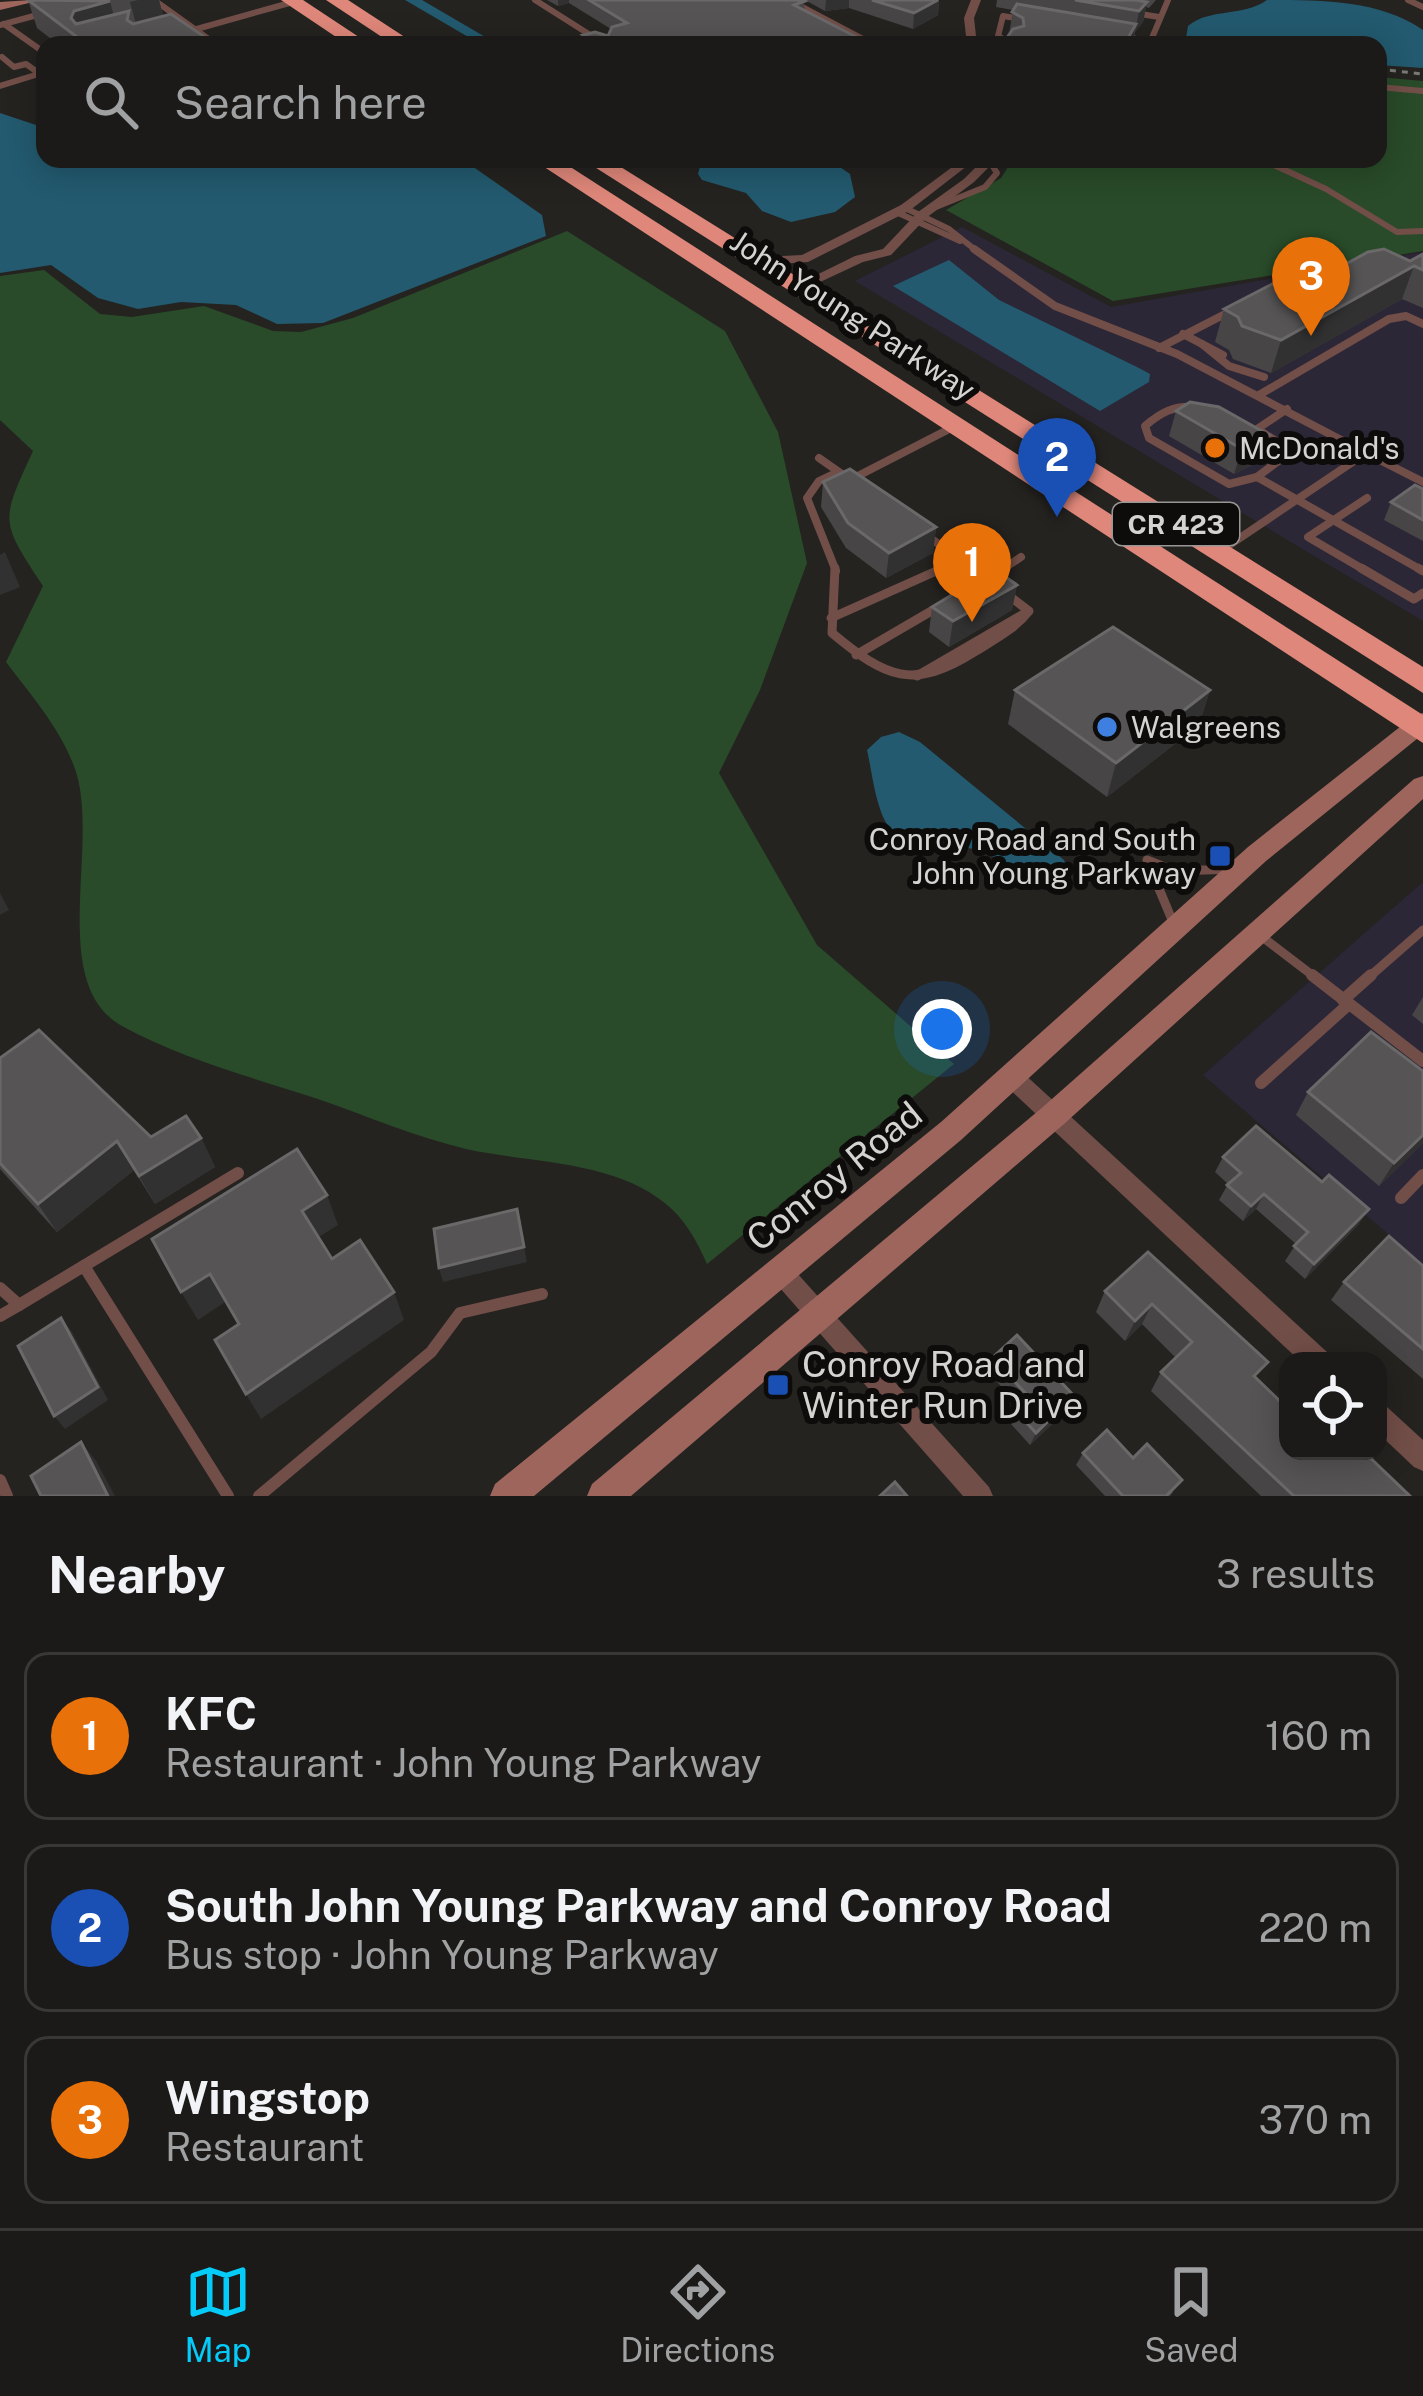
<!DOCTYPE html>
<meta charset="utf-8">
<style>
:root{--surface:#1b1a18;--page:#282725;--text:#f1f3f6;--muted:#a0a1a2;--line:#393837;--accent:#05cbf9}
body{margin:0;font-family:"Public Sans",sans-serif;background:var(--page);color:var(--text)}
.controls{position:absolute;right:36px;bottom:36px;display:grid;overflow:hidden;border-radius:24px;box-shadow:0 6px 30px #0003}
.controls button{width:108px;height:108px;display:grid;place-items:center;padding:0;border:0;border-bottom:3px solid var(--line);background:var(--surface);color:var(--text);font:60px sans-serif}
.you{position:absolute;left:942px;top:1029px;width:42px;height:42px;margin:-30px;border:9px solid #fff;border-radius:50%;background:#1a73e8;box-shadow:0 0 0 18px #1a73e833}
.badge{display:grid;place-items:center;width:78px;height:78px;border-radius:50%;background:var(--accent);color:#fff;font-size:39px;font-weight:700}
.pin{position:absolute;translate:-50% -99px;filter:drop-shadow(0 3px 6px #0008)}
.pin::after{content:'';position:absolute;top:63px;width:42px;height:36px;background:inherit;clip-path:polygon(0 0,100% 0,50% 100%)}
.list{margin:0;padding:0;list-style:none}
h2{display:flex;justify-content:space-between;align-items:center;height:156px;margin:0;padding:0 48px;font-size:51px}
h2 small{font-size:39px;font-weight:400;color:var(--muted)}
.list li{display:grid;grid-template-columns:78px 1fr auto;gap:36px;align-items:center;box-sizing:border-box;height:168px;margin:0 24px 24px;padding:0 24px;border:3px solid var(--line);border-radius:24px}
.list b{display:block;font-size:45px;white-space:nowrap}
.list p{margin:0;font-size:39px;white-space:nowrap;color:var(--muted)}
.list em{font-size:39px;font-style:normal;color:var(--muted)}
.icon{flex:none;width:66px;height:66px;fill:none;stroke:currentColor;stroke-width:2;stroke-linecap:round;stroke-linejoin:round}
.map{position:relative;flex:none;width:1423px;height:1496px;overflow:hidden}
.search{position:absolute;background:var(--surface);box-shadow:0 6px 30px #0003;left:36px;right:36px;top:36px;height:132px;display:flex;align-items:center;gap:30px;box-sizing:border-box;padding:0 42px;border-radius:24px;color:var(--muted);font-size:45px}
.sheet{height:732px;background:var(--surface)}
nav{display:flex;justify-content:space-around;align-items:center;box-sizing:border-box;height:168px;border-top:3px solid var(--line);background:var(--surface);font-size:33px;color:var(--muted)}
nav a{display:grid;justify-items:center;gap:6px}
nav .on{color:var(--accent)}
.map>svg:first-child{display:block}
.commercial{fill:#2c2737}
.green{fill:#294b29}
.water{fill:#235a6f}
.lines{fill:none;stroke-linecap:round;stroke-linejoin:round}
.canal{fill:#235a6f;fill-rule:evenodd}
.path{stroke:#7b7a77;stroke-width:3;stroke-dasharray:6 6;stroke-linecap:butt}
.lane-far3{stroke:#724e48;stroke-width:6}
.lane-far2{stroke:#724e48;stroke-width:8}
.lane-far1{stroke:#724e48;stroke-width:9}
.lane{stroke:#724e48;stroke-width:12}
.street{fill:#724e48;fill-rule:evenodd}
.secondary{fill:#9e655d;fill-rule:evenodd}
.highway{fill:#df877a;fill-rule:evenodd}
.wall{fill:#474546}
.shaded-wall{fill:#323131}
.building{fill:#565455;stroke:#6a6869;stroke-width:3}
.food-dot{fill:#e8710a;stroke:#0d0c0b;stroke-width:4.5}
.shop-dot{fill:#3f7fe0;stroke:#0d0c0b;stroke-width:4.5}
.transit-dot{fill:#1a4fb4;stroke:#0d0c0b;stroke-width:4.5}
.labels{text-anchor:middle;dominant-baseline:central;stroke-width:12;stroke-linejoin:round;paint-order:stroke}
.shield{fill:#0d0c0b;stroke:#989796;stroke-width:3}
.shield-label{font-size:27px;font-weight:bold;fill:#d4d3d1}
.street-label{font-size:30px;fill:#d4d3d1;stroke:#0d0c0b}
.poi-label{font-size:30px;fill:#d4d3d1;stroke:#0d0c0b;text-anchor:start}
.near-street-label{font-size:36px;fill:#d4d3d1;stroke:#0d0c0b}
.near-poi-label{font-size:36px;fill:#d4d3d1;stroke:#0d0c0b;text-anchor:start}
</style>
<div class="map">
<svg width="1423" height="1496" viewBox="0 0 1423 1496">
<rect width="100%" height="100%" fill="#242320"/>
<!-- commercial -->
<g class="commercial">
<path d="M962,227l149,80 312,-55v369l-568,-340z"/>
<path d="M1423,882v382l-220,-189z"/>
</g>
<!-- green -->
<g class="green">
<path d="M1378,77l45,4v170l-310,50 -167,-91 55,-32 12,-19h365z"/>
<path d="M567,231l158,100 53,101 29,131 -47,127 -41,83 98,172 137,119 -247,200c-9,-21 -22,-45 -41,-60 -52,-44 -137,-41 -200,-55 -50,-12 -99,-33 -148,-50 -64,-21 -136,-40 -196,-73 -76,-42 -21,-183 -47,-257 -14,-40 -44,-74 -69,-107l37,-76c-43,-66 -43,-63 -10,-135l-33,-31v-144l44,-6 56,44 32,3 72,-11 69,25 28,1 52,-14z"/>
</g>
<!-- water -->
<g class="water">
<path d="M1267,0c55,0 113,0 156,30v38l-45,-3v-20l-193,-1 3,-18c21,-18 55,-9 79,-26z"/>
<path d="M0,113l45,15v31h417l80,56 4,21 -223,87 -46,1 -41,-19 -55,-3 -43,7 -40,-11 -47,-33 -51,8z"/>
<path d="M702,159h126l22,15 5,23 -20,15 -44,10 -29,-11 -16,-18 -44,-13 -4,-6z"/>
<path d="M949,260l50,40 140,68 11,6 -1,8 -49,29 -207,-125z"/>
<path d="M899,732l21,10 144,118 4,10c-5,7 -12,16 -22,16 -21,2 -43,-29 -65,-35 -26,-9 -59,3 -83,-14 -22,-16 -25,-62 -31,-87l14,-13z"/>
</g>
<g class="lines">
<!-- canal -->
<path class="canal" d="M405,0h17l77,45h-17z"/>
<!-- path -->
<path class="path" d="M1378,69l45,5"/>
<!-- lane-far3 -->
<g class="lane-far3">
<path d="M154,0l63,45"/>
<path d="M535,0l71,45"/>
<path d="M789,0l85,45"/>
<path d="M1408,0l15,7"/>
<path d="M1134,13l25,4"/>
<path d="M4,24l41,29"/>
<path d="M0,25l41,-11"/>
<path d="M186,32l107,-30"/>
<path d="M1127,37l24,5"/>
<path d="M1014,45l-16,-9 5,-20 18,3"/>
<path d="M1149,45l19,-45"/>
<path d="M2,57l12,10 12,-3 14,10"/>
<path d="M0,86l45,-14"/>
<path d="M1378,87l45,4"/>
<path d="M1261,159l65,30 71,43 26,-1"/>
<path d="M936,207l49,-20 12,-14 -7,-11"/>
<path d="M905,208l44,21 29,23"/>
<path d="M896,212l64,29"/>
</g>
<!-- lane-far2 -->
<g class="lane-far2">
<path d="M974,249l81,57 122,48 189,99 -147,99"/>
<path d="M1183,334l40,21"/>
<path d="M1202,344l27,22 35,11"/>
<path d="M1159,348l70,-36"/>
<path d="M1259,395l130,-76 17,-3 17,8"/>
<path d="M1195,407c-21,-2 -35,6 -50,19l4,12 80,46 28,-7"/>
<path d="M1287,409l-30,20 35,22 -35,26 166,94"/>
<path d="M1366,453l57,29"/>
<path d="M819,458l30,21"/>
<path d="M850,480l107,-55"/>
<path d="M926,535l50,36"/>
<path d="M836,571l-29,-73 12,-17 19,-9"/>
<path d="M937,571l23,-12"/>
<path d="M1000,571l21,-14"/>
<path d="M1366,571l-58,-34 59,-39"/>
</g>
<!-- lane-far1 -->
<g class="lane-far1">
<path d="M835,568l-3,65c54,45 81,58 144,18 19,-12 39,-22 53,-40l-21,-16"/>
<path d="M972,568l18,13"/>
<path d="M1361,568l53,31 9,-6"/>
<path d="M1418,568l5,3"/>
<path d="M991,577l13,-9"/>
<path d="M831,618l112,-50"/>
<path d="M856,655l84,-49"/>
<path d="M917,676l110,-64"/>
<path d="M1175,927l-28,-67 28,11 60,-2"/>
<path d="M1261,936l55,42"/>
<path d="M1368,978l55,-48"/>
</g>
<!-- lane -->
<g class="lane">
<path d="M1312,975l111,86"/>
<path d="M1343,1000l28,-25"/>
<path d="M1261,1083l88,-79"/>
<path d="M1401,1198l22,-23"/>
<path d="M84,1266l144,230"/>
<path d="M0,1288l19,17 219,-132"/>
<path d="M0,1316l19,-11"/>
<path d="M0,1480l7,16"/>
<path d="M259,1496l172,-144 29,-39 82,-19"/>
</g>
<!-- street -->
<g class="street">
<path d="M971,0h10l-7,18 3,27h-10l-3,-27z"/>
<path d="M963,159h13l-67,52 -101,51 -47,3 -6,-4 6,-4 41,-2 99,-50z"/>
<path d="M984,159h13l-23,23 -48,36 -35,37 -28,7 -60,28 -11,-3 63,-31 28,-7 35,-37 46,-33z"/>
<path d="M1013,1069l8,2 306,281 3,9h-30l-295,-276 -3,-7 3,-7z"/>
<path d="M780,1260l8,3 201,224 4,9h-30l-191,-217 -4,-8 4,-8z"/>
<path d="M1378,1403l9,4 36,33v31l-9,-4 -36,-34z"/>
</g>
<!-- secondary -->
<g class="secondary">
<path d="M31,0l-2,3 -29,7v-8z"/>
<path d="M1423,713v21l-157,127 -305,279 -427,356h-44l5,-12 446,-362 307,-275 167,-132z"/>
<path d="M1423,776v23l-359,325 -433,372h-44l5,-12 452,-378 370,-327z"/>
</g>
<!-- highway -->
<g class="highway">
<path d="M281,0h22l68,45h-23z"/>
<path d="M326,0h22l69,45h-23z"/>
<path d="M532,159h26l865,556v28z"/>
<path d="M582,159h26l815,508v26z"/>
</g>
</g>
<!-- wall -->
<g class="wall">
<path d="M28,0h131l4,16 52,29h-156l-22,-17z"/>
<path d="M547,0h256l2,10 67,35h-288l-1,-10 25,1 3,-7 -42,-26 -11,3z"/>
<path d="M805,0h134l-1,15 -25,14 -64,-21 -24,3z"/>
<path d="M997,0h159l-7,8 -3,-1 -3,15 -8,10 -3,13h-128l5,-11 4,-24 -17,-3z"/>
<path d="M1423,254v54l-21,-9 -131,74 -38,-14 -4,-9 -14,-8 9,-33 109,-38 77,-10z"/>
<path d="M1176,411l85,50 -27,13 -65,-38z"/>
<path d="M823,482l113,45 -3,26 -47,25 -40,-30 -25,-41z"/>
<path d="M1423,489v52l-39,-21 7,-18z"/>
<path d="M1017,585l-5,25 -63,37 -20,-15 3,-25z"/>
<path d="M1015,690h195l-11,35 -92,72 -99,-73z"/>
<path d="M1423,997v27l-11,-9z"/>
<path d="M0,1058l151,79 50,1 14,29 -60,37 -21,-34 -77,62 -57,-63z"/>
<path d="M1308,1092l115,51 -44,43 -83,-71z"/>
<path d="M1223,1157l136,67 -54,55 -20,-18 11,-17 -40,-35 -13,12 -24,-21 9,-16 -13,-12z"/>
<path d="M1148,1252l108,127 32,30 122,87h-149l-110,-105 10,-19 15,-14 -34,-34 -17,17 -29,-29 9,-21z"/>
<path d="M1423,1266v113l-92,-79 13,-18z"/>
<path d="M992,1358l82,38 -6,13 -38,36 -19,-21 5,-13 4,-4 -33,-36z"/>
<path d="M1083,1453l50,5 40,34 -3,4h-65l-29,-31z"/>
</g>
<!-- shaded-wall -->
<g class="shaded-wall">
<path d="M138,0h21l4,16 -27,8 -6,-22z"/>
<path d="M558,0h11v3l-11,3z"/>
<path d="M826,0h23v8l-24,3z"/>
<path d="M939,0l-1,15 -25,14 1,-16z"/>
<path d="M110,1l7,28 -34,10 -12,-21 3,-7z"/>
<path d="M1147,2l-4,20 -8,10 4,-21z"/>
<path d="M1136,24l-4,21h-8z"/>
<path d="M1414,266l-12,33 -131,74 10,-33z"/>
<path d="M1269,435l-8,26 -27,13 8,-25z"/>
<path d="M936,527l-3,26 -47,25 3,-25z"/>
<path d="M5,552l15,35 -20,8v-40z"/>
<path d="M1017,585l-5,25 -63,37 4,-26z"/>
<path d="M1210,690l-11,35 -92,72 9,-34z"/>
<path d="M0,893l9,17 -9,5z"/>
<path d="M1423,1135v8l-44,43 15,-23z"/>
<path d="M201,1138l14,29 -60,37 -16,-28z"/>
<path d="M117,1141l17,29 -77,62 -19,-28z"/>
<path d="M1264,1194l-8,15 -13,12 8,-15z"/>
<path d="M327,1195l11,30 -24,15 -12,-29z"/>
<path d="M1369,1209l-10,15 -54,55 9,-15z"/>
<path d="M524,1247l3,15 -84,20 -4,-14z"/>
<path d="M210,1274l15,28 -27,18 -17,-28z"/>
<path d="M394,1292l10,28 -143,99 -15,-25z"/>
<path d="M1152,1304l-10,20 -17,17 10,-20z"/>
<path d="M61,1318l11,14 36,68 -43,29 -11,-13z"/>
<path d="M1074,1396l-6,13 -38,36 6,-12z"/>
<path d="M81,1442l15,19 19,35h-7z"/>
</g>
<!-- building -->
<g class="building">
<path d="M28,0l82,1 -36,10 -3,7 5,6 53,-13 -2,9 6,4 38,-10 44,30 -150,1 16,-5z"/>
<path d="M589,0h214l2,1 -11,4 78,40h-272l-17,-10 12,-3 13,4 4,-9 15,-4z"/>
<path d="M872,0h66l-24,13z"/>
<path d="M1075,0h60l12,2 -8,9z"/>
<path d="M1017,4l119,20 -12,21h-101l-19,-3 9,-13 11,-3 -1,-8 -11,-6z"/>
<path d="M1384,249l26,12 13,-7v16l-9,-4 -133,74 -39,-14 -4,-9 -14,-8 52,-27 9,4 38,-20 10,5 35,-19z"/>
<path d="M1190,402l29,5 50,28 -27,14 -66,-38z"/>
<path d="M850,469l86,58 -47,26 -41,-30 -25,-41z"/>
<path d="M1415,485l8,4v31l-32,-18z"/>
<path d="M994,569l23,16 -64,36 -21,-14z"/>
<path d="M1113,627l97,63 -94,73 -101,-73z"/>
<path d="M39,1030l112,107 35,-21 15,22 -62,38 -22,-35 -79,63 -38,-41v-105z"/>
<path d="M1371,1032l52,39v64l-29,28 -86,-71z"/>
<path d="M1256,1126l66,56 7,-7 40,34 -55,55 -20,-18 14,-14 -44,-38 -13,12 -24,-21 14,-12 -18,-16z"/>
<path d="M297,1149l30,46 -25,16 30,48 28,-19 34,52 -148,102 -31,-54 24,-16 -29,-50 -29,18 -29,-53z"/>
<path d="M517,1209l7,38 -85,21 -5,-39z"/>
<path d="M1389,1236l34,30v83l-79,-67z"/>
<path d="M1148,1252l120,110 -14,14 34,33v42h75l47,45h-116l-133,-124 31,-30 -40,-38 -17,17 -30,-30z"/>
<path d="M61,1318l37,69 -44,29 -36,-70z"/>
<path d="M1017,1335l57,61 -38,37 -20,-22 14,-13 -38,-40z"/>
<path d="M1107,1430l26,28 14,-14 35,36 -16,16h-43l-40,-43z"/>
<path d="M81,1442l27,54h-67l-10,-20z"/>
<path d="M895,1482l12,14h-27z"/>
</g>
<!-- markers -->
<circle class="food-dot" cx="1215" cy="448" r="12"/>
<circle class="shop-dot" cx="1107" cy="727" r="12"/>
<g class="transit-dot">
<rect x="1208" y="844" width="24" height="24" rx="6"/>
<rect x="766" y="1373" width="24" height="24" rx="6"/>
</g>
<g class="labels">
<!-- shield labels -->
<rect class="shield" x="1113" y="503" width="126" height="42" rx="9"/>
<g class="shield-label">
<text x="1176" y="524">CR 423</text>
</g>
<!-- street labels -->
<g class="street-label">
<text transform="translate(853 315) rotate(33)">John Young Parkway</text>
</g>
<!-- poi labels -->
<g class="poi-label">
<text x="1239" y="448">McDonald's</text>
<text x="1131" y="727">Walgreens</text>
<text x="1196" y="839" text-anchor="end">Conroy Road and South<tspan x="1196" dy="34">John Young Parkway</tspan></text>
</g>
<!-- near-street labels -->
<g class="near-street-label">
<text transform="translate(834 1176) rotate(-39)">Conroy Road</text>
</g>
<!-- near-poi labels -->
<g class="near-poi-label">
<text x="802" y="1364">Conroy Road and<tspan x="802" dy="41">Winter Run Drive</tspan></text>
</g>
</g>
</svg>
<div class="controls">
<button><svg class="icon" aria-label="locate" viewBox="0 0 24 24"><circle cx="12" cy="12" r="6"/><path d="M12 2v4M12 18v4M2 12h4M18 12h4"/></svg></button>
</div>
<div class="you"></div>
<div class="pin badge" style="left:972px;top:622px;background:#e8710a">1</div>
<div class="pin badge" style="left:1057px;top:517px;background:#1a4fb4">2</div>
<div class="pin badge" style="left:1311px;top:336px;background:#e8710a">3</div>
<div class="search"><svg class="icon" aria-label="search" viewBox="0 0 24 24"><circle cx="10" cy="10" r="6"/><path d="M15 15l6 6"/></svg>Search here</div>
</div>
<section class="sheet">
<h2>Nearby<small>3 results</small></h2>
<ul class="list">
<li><span class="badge" style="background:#e8710a">1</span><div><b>KFC</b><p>Restaurant · John Young Parkway</p></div><em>160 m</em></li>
<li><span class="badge" style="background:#1a4fb4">2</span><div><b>South John Young Parkway and Conroy Road</b><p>Bus stop · John Young Parkway</p></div><em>220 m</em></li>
<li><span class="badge" style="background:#e8710a">3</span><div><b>Wingstop</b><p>Restaurant</p></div><em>370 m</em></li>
</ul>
</section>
<nav>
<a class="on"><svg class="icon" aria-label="map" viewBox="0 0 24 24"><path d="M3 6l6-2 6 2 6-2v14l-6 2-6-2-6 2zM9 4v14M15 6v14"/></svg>Map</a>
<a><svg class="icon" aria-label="directions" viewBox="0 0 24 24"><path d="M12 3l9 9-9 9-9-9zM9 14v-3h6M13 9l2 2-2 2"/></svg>Directions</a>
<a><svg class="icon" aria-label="saved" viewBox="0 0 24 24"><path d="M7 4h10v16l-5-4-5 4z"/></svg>Saved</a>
</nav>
